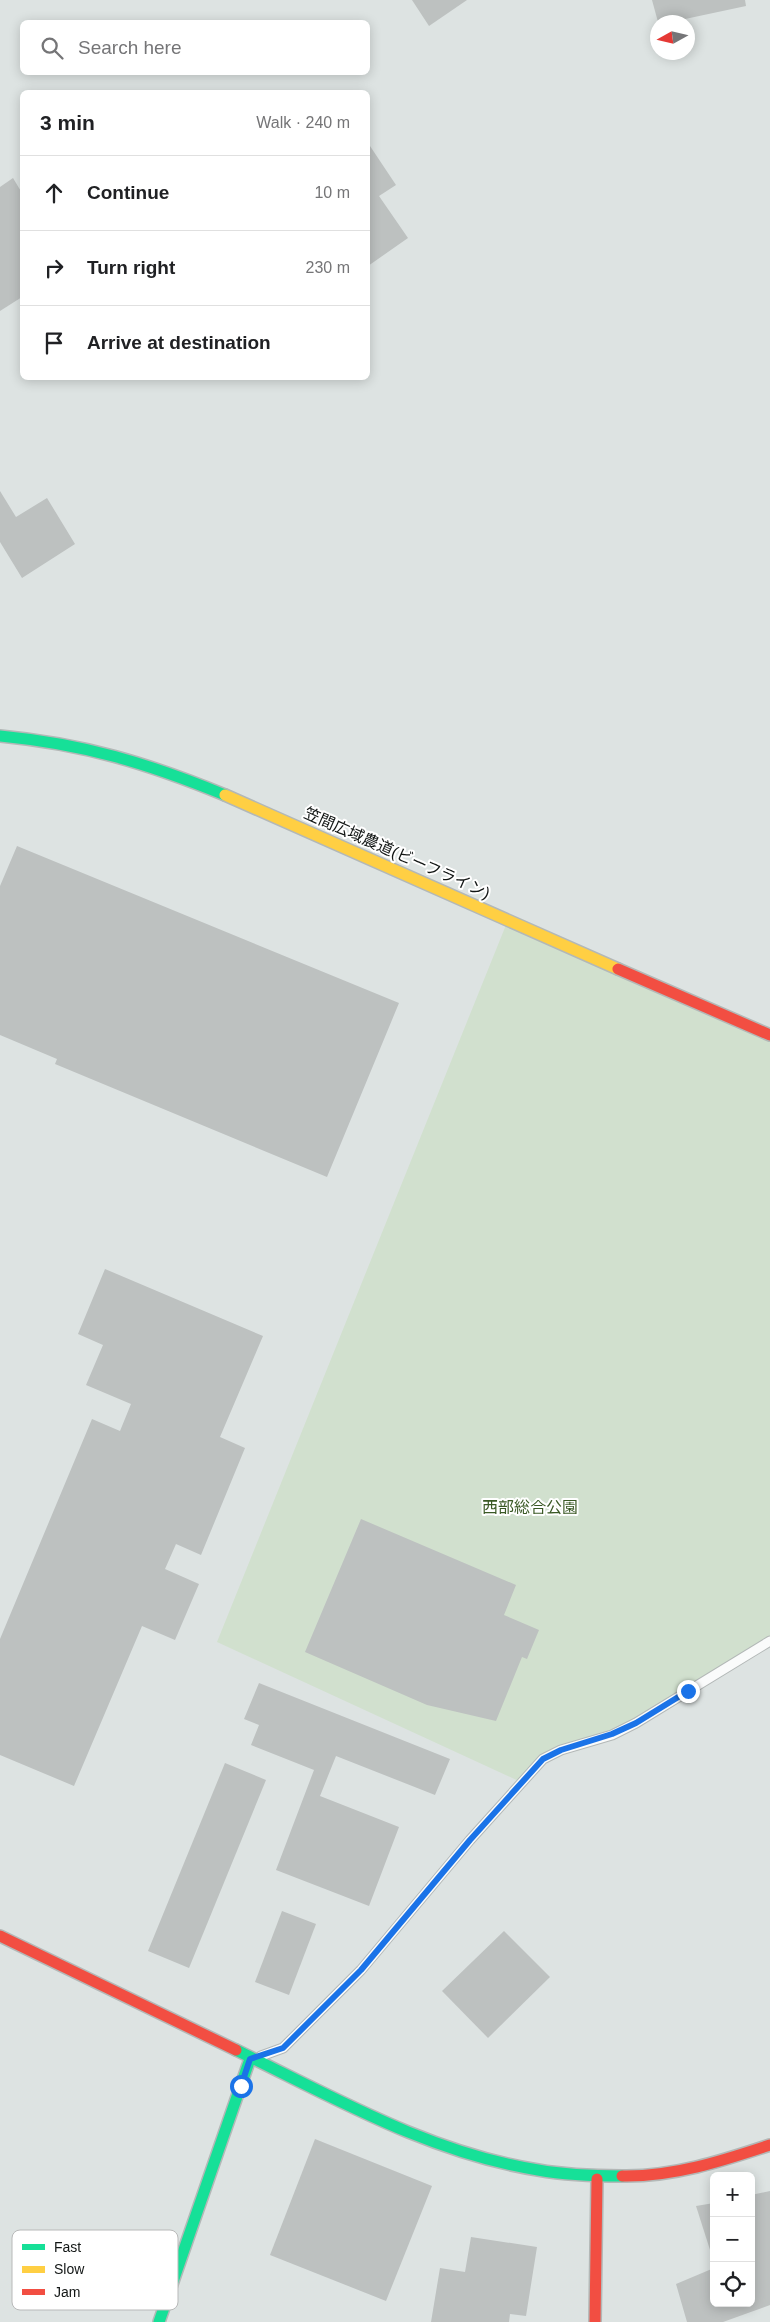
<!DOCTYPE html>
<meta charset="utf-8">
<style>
:root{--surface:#fff;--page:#f2f2f2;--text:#202124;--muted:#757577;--line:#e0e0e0}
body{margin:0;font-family:Helvetica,"Noto Sans JP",sans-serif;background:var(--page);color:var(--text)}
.controls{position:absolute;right:15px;bottom:15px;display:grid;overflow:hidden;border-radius:8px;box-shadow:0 2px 12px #0003}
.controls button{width:45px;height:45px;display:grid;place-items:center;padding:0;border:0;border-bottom:1px solid var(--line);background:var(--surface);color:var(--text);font:25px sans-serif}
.compass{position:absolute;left:650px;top:15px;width:45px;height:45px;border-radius:50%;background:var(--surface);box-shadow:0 2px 12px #0003;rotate:262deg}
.stop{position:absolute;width:15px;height:15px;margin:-11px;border:4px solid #1a73e8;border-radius:50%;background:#fff}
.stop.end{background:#1a73e8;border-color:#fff;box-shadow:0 1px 5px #0008}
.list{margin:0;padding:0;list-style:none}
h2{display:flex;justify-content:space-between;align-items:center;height:65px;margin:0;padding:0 20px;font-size:21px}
h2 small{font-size:16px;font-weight:400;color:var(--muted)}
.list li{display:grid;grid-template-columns:32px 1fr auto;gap:15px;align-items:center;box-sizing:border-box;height:75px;padding:0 20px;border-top:1px solid var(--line)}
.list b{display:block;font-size:19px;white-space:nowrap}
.list em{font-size:16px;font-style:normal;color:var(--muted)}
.icon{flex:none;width:28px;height:28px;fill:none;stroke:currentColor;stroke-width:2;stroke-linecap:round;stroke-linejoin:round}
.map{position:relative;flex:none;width:770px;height:2322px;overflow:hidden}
.search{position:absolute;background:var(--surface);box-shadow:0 2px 12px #0003;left:20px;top:20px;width:350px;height:55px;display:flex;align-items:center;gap:12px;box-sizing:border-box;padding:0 18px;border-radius:8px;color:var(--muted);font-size:19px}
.panel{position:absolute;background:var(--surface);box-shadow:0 2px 12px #0003;left:20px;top:90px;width:350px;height:290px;border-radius:8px}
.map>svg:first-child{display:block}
.green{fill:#d1e0ce}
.building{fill:#bdc1c0}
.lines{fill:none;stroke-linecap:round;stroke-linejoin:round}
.lane-casing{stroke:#b3b8b7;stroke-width:11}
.fast-casing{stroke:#b3b8b7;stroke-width:14}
.slow-casing{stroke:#b3b8b7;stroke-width:14}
.jam-casing{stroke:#b3b8b7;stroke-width:14}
.lane{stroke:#fafbfb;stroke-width:9}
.fast{stroke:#16e098;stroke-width:11}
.slow{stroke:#ffcf43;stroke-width:11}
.jam{stroke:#f24e42;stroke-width:11}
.route{stroke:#1a73e8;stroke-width:6}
.labels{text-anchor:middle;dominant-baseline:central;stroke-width:4;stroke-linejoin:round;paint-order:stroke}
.street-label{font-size:16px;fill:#121615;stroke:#fff}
.park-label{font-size:16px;fill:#3a5925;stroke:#fff}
.key{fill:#fff;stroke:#b8b9b9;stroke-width:1}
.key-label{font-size:14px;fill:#121615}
</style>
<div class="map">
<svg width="770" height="2322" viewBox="0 0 770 2322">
<rect width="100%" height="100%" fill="#dde3e2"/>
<!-- green -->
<path class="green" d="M508,920l262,115v606l-134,82 -75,27 -40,32 -304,-140z"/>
<!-- building -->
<g class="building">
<path d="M412,0h55l-38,26z"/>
<path d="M652,0h93l1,6 -75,16h-13z"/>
<path d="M368,143l28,42 -17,11 29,42 -40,28z"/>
<path d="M13,178l9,15v104l-22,14v-124z"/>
<path d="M0,491l16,26 31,-19 28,46 -53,34 -22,-36z"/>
<path d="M17,846l382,157 -72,174 -272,-113 2,-5 -57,-24v-149z"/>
<path d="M105,1269l158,67 -43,101 25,11 -44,107 -25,-11 -11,25 34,15 -24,56 -33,-14 -68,160 -74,-31v-116l92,-220 28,12 11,-27 -45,-19 17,-40 -25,-11z"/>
<path d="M361,1519l155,66 -12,30 35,15 -12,29 -5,-2 -26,64 -69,-16 -122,-53z"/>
<path d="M259,1683l191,76 -15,36 -99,-39 -16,40 79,31 -30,79 -93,-36 38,-100 -63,-25 8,-20 -15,-6z"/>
<path d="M225,1763l41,17 -77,188 -41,-17z"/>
<path d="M282,1911l34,13 -27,71 -34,-13z"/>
<path d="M504,1931l46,46 -62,61 -46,-47z"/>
<path d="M315,2139l117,47 -46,115 -116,-46z"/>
<path d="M770,2191v114l-47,17h-36l-11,-38 38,-16v35h37v-108z"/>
<path d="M714,2203v50h-3l-15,-47z"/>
<path d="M471,2237l66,10 -11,69 -16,-2 -1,8h-78l9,-54 25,4z"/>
</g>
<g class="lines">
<defs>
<path id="lane" d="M261,2056l22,-8 78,-78 109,-130 73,-81 18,-9 51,-15 24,-12 134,-82"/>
<g id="fast">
<path d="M0,736c84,8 147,27 225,59"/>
<path d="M236,2050c97,47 194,103 302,120 28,5 56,6 84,6"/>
<path d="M159,2322l91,-263"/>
</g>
<path id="slow" d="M225,795l393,174"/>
<g id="jam">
<path d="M618,969l152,66"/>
<path d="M0,1936l236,114"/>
<path d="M622,2176c51,1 100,-15 148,-31"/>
<path d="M595,2322l2,-143"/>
</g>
</defs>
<!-- lane casing -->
<use href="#lane" class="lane-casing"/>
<!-- fast casing -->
<use href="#fast" class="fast-casing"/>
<!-- slow casing -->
<use href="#slow" class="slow-casing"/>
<!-- jam casing -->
<use href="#jam" class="jam-casing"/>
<!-- lane -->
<use href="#lane" class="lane"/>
<!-- fast -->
<use href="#fast" class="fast"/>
<!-- slow -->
<use href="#slow" class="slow"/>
<!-- jam -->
<use href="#jam" class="jam"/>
</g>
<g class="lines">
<!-- route -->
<path class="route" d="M241,2086l9,-27 33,-11 78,-78 109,-130 73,-81 18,-9 51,-16 24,-11 52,-32"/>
</g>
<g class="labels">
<!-- street labels -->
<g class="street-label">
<text transform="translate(397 853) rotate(24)">笠間広域農道(ビーフライン)</text>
</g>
<!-- park labels -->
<g class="park-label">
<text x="530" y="1507">西部総合公園</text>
</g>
</g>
<!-- legend -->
<rect x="12" y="2230" width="166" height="80" rx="8" class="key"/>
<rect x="22" y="2244" width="23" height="6" fill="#16e098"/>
<rect x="22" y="2266" width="23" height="7" fill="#ffcf43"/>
<rect x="22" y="2289" width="23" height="6" fill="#f24e42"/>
<g class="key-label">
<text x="54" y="2252">Fast</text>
<text x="54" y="2274">Slow</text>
<text x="54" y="2297">Jam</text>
</g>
</svg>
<div class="controls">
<button>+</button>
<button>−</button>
<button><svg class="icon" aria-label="locate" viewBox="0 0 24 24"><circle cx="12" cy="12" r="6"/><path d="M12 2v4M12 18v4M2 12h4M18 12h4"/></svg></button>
</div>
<svg class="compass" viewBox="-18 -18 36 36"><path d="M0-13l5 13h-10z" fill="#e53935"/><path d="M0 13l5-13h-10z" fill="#757577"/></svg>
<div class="stop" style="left:241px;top:2086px"></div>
<div class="stop end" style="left:688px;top:1691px"></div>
<div class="search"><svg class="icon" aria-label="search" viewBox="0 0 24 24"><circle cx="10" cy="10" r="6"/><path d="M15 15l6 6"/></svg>Search here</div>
<section class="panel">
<h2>3 min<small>Walk · 240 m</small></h2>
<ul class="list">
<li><svg class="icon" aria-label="ahead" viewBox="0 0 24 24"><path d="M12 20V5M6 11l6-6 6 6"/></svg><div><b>Continue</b></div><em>10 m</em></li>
<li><svg class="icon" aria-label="right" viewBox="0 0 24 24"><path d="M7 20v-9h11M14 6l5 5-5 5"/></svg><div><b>Turn right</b></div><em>230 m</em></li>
<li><svg class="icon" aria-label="arrive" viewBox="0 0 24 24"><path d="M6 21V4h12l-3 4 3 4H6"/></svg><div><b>Arrive at destination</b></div></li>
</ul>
</section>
</div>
